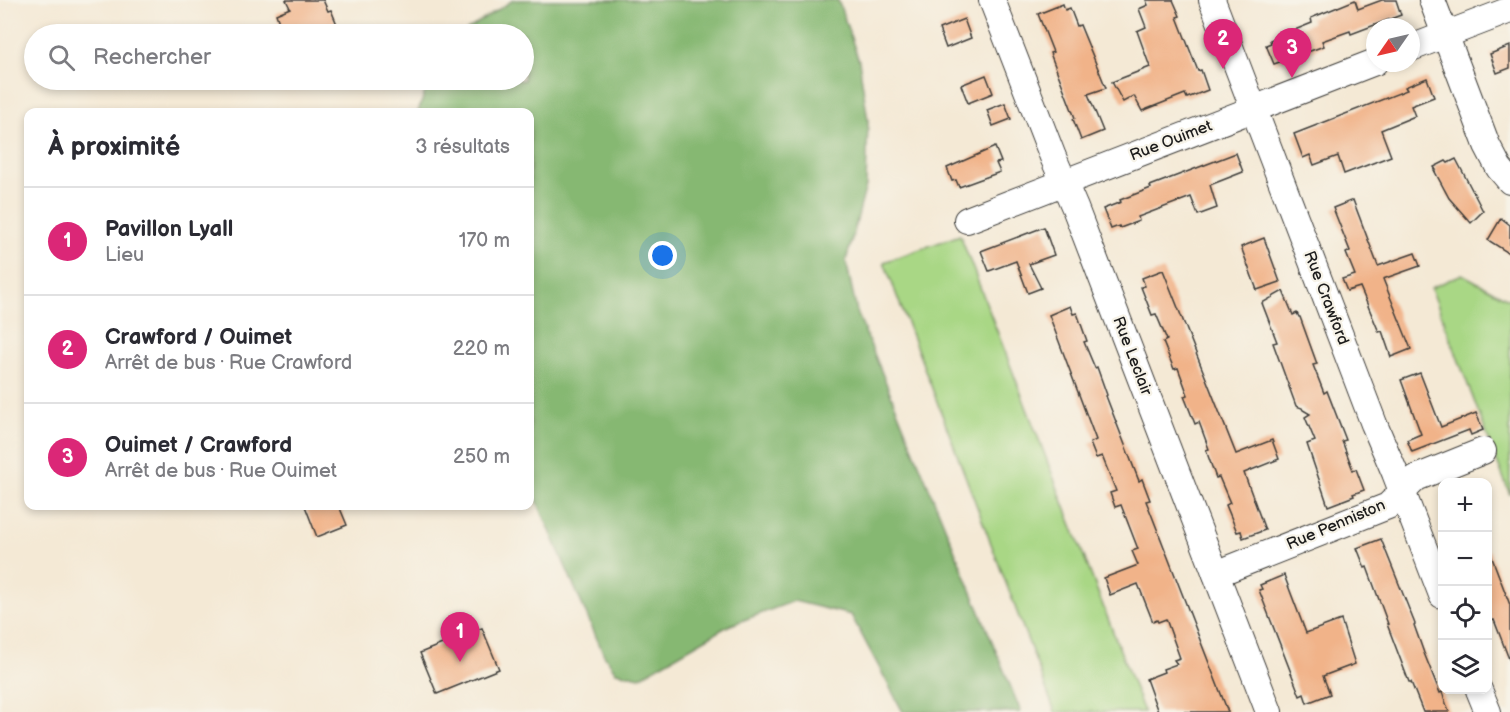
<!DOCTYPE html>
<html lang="fr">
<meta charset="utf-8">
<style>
:root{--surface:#fff;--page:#f2f2f3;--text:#2b2b33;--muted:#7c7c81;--line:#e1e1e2;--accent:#db2777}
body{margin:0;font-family:"Balsamiq Sans",sans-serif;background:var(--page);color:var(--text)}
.controls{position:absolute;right:18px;bottom:18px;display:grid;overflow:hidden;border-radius:12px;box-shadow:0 3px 9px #0003}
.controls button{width:54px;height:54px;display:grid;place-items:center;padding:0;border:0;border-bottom:2px solid var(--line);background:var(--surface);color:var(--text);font:30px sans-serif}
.compass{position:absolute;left:1366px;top:18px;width:54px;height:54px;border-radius:50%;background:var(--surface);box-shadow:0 3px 9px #0003;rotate:236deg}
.you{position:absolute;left:663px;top:256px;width:21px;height:21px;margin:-15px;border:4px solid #fff;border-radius:50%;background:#1a73e8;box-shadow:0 0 0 9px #1a73e833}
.badge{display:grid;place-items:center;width:39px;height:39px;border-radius:50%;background:var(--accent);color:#fff;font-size:20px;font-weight:700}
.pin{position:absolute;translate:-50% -50px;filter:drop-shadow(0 2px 3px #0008)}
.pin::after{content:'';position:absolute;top:32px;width:21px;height:18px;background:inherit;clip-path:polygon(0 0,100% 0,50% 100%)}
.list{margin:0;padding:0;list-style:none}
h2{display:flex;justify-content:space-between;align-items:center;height:78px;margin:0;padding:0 24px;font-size:26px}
h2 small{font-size:20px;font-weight:400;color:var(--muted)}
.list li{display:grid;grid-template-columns:39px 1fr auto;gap:18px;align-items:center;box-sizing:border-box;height:108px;padding:0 24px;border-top:2px solid var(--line)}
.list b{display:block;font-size:22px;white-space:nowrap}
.list p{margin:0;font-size:20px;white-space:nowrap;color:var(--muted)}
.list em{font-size:20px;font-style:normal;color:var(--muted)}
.icon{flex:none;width:33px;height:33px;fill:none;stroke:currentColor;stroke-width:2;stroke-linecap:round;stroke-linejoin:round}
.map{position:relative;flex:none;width:1510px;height:712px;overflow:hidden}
.search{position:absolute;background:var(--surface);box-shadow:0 3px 9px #0003;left:24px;top:24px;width:510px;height:66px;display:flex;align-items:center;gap:15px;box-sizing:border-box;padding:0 21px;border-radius:33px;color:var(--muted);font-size:22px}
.panel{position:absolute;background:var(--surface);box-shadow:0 3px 9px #0003;left:24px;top:108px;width:510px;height:402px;border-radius:12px}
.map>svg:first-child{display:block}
.green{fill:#a9d785;stroke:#627a50;stroke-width:1.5}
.forest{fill:#86b872;stroke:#516a47;stroke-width:1.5}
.building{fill:#f1b389}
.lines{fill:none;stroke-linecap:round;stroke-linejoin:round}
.minor-casing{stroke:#3c3b38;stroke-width:28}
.minor{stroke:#fff;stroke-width:26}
.labels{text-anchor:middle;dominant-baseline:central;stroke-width:4.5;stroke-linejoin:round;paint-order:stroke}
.street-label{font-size:16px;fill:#1c1c1c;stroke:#f7f3e8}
</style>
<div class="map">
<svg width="1510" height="712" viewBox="0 0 1510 712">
<rect width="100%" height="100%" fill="#f7f3e8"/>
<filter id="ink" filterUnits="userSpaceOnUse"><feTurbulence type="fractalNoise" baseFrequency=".0167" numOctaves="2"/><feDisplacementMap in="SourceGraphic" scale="12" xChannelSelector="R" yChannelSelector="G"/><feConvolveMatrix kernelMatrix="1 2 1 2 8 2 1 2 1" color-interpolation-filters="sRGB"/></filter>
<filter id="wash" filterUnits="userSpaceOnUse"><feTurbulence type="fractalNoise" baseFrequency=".008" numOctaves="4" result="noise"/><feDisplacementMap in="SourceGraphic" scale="24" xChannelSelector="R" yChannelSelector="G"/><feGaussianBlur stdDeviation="1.35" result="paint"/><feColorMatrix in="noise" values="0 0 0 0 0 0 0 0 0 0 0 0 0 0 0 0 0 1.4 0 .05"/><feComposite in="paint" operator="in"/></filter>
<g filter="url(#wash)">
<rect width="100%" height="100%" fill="#f4e9d5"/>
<!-- green -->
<g class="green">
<path d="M960,235l184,477h-89l-171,-450z"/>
<path d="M1462,274l48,26v195l-79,-207z"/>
</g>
<!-- forest -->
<path class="forest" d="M513,0h325l21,61 9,60 -2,65 -20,75 11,51 164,400h-118l-52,-97 -57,-14 -66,25 -88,51 -24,-5 -12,-17 -74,-170v-373h-112l11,-32h95v-46h-61l4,-4z"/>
<g id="blocks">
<!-- building -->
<g class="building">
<path d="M286,0h37l5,11 3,-1 10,24h-42l-3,-8 -14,5 -6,-17 14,-6z"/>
<path d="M1146,0h27l7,16 -3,1 21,54 3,-1 7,20 -21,8 -2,-4 -43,17 -8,-15 -11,6 -11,-20 38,-15 -13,-36 9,-4 -7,-18 9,-4z"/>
<path d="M1355,0l3,9 24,-9h14l5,15 -50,19 -1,-3 -28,10 2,5 -50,18 -8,-19 5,-2 -1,-3 42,-17 -1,-5z"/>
<path d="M1063,4l2,6 5,-2 7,18 3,-1 26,63 -18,6 15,37 -22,9 -8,-21 2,-1 -25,-65 3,-1 -15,-38z"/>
<path d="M964,19l7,19 -25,10 -7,-19z"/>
<path d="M1510,46v22l-13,5 -7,-19z"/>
<path d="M986,75l7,18 -25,10 -7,-18z"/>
<path d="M1427,78l7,19 -23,9 4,10 -34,14 10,26 -47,18 -6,-18 -24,9 -4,-10 -7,3 -9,-24 113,-44 -2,-3z"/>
<path d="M1005,103l6,16 -18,7 -6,-16z"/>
<path d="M995,147l6,15 -5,1 4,9 -41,15 -3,-7 -4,1 -5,-13z"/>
<path d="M1236,153l7,19 -33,13 7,23 -19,7 -7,-18 -53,20 1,4 -19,7 -1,-2 -8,3 -8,-20 18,-7 -1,-2 31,-12 -1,-2z"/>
<path d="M1456,159l27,52 -12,12 -22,-25 -15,-28h2l-2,-3 12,-6 2,2z"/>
<path d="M1353,200l25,66 37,-13 5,13 -37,13 28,70 -20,8 -9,-26 -3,1 -19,-45 -13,4 -5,-12 13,-4 -9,-22 4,-2 -17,-43z"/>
<path d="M1501,218l9,7v29l-22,-14z"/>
<path d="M1044,227l10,28 -25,9 12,24 -13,5 -12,-32 -27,10 -8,-20z"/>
<path d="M1264,238l16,44 -23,8 -16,-43z"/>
<path d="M1163,270l73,184 36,-14 7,19 -35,14 21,57 -22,8 -2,-7 -4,1 -4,-10 -7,-17 4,-2 -11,-26 -3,1 -4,-11 -6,-17 3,-1 -10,-27 -4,2 -11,-28 4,-1 -10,-27 -4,1 -5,-12 -6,-15 4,-2 -11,-26 -4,1 -11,-28 4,-1 -3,-8z"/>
<path d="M1283,291l10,24 4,-2 2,4h1l17,47 -4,1 11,28 3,-2 19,49 -4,1 11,29 3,-1 8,21 -11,4 1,2 -26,10 -21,-62 8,-3 -10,-24 5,-3 -7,-4 -1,-2 -6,-2 -23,-63 4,-1 -15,-39z"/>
<path d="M1070,306l3,8 4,-1 10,28 -3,1 11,26 2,-1 10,28 -1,1 33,85 3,-2 8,21 -4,1 4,10 78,201h-70l-12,-33 18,-7 -1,-3 14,-5 -3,-4 6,-2 -14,-39 -8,3 -1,-2 -4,2 -15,-38 -28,11 -6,-17 34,-13 -6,-14 6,-2 -17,-44 -6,2 -5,-14 6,-2 -14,-35 -6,2 -6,-15 6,-3 -47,-125z"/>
<path d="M1420,373l21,54 35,-14 7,17 -12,5 -2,-5 -57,22 -5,-12 14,-6 -20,-54z"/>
<path d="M305,506h34l8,19 -30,12z"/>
<path d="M1381,539l34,85 -1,1 10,28 16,40 2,-1 7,20h-26l-12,-30h-2l-22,-58h1l-21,-57 -2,1 -8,-20z"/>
<path d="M1489,550l21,55v54h-1l-15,-39 -3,1 -3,-10v-60z"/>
<path d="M1284,575l22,58 35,-13 14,44 -32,12 7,18 -23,9 -3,-9 -4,2 -41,-106 3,-1 -2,-4z"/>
<path d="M482,628l17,41 -62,25 -17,-41z"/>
</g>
</g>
</g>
<g filter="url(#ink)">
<use href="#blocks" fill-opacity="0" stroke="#3c3b38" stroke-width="1.5"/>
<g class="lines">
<defs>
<g id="minor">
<path d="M992,0l61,157 22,51 194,504"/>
<path d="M1212,0l162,424 21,49 47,122"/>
<path d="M1432,0l55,145 12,23 11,13"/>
<path d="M1411,48l99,-38"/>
<path d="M967,220l408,-158"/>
<path d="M1216,574l172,-68 28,-28 67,-27"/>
<path d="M1479,690l9,22"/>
</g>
</defs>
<!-- minor casing -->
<use href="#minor" class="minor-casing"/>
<!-- minor -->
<use href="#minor" class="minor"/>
</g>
</g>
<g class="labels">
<!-- street labels -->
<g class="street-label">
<text transform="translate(1171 141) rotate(-21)">Rue Ouimet</text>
<text transform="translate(1326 298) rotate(69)">Rue Crawford</text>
<text transform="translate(1132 356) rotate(69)">Rue Leclair</text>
<text transform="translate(1336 525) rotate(-23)">Rue Penniston</text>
</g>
</g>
</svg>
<div class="controls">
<button>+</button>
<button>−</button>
<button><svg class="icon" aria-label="locate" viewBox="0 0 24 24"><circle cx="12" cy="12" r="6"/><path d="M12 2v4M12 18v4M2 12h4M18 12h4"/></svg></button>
<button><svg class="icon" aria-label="layers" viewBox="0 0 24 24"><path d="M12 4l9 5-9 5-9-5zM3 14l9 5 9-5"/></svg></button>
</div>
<svg class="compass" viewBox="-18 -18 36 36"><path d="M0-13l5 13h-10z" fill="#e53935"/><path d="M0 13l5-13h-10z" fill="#7c7c81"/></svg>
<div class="you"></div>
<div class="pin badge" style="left:460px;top:662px">1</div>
<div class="pin badge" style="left:1223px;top:69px">2</div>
<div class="pin badge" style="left:1292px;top:78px">3</div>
<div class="search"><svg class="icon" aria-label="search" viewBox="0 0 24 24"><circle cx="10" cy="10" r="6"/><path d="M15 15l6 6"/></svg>Rechercher</div>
<section class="panel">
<h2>À proximité<small>3 résultats</small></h2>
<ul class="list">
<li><span class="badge">1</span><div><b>Pavillon Lyall</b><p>Lieu</p></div><em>170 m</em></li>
<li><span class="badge">2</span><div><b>Crawford / Ouimet</b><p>Arrêt de bus · Rue Crawford</p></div><em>220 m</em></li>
<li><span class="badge">3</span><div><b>Ouimet / Crawford</b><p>Arrêt de bus · Rue Ouimet</p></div><em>250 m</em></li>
</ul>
</section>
</div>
